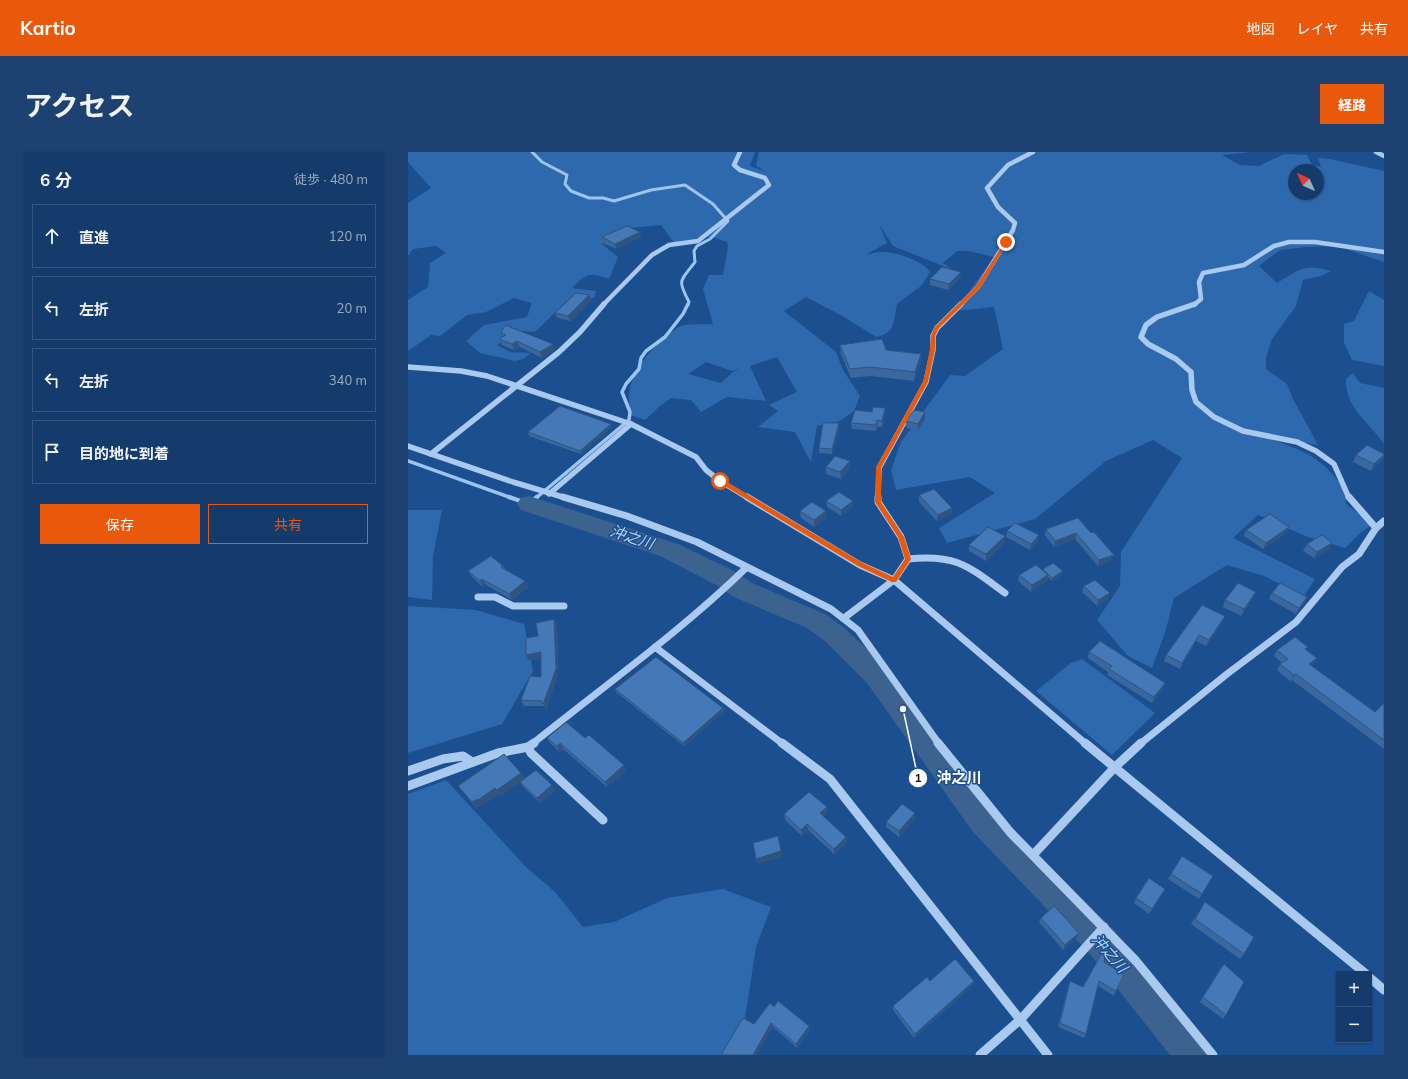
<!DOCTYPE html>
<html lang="ja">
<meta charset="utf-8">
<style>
:root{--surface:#143b6b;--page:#1d4271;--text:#f1f3f6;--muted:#9dadc1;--line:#33557e;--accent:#ea580c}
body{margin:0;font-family:Mulish,"Noto Sans JP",sans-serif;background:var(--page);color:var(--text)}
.controls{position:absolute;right:12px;bottom:12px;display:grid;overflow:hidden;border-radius:0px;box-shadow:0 1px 3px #0004}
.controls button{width:36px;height:36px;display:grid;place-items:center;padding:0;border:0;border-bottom:1px solid var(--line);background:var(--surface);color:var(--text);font:20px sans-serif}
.compass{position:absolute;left:880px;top:12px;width:36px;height:36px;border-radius:50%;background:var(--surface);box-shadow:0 1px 3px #0004;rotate:315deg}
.stop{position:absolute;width:12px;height:12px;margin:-9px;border:3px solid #ea580c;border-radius:50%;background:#fff}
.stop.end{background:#ea580c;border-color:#fff;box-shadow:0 1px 4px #0008}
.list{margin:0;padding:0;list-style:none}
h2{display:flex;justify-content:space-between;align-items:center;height:52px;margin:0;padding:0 16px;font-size:17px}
h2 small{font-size:13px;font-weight:400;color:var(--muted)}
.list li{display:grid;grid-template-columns:26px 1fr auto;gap:12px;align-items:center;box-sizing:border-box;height:64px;margin:0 8px 8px;padding:0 8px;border:1px solid var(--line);border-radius:0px}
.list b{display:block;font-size:15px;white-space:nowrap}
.list em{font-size:13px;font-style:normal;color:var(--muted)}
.actions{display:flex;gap:8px;padding:12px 16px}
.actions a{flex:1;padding:9px 0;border:1px solid var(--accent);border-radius:0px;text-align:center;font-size:14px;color:var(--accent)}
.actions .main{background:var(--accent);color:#fff}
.icon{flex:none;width:22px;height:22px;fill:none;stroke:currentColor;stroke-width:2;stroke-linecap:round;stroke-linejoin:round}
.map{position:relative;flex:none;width:976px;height:903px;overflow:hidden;border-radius:0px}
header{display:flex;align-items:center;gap:24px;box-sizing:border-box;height:56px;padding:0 20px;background:var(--accent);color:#fff}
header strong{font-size:19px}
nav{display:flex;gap:22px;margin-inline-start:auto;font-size:14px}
.intro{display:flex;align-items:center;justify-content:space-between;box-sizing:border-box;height:96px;padding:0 24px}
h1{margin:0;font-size:28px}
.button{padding:10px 18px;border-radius:0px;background:var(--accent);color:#fff;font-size:14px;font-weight:700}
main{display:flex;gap:24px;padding:0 24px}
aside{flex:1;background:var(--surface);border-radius:0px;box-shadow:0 1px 3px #0004}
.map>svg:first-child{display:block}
.green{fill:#2e69ad;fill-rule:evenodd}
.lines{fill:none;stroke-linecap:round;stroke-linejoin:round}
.stream-far2{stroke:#9cc4f0;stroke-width:3}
.stream-far1{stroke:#9cc4f0;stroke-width:3.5}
.stream{stroke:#9cc4f0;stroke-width:4.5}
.river{fill:#3c6290;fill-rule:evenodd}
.minor-far3{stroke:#a9c9ee;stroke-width:4.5}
.minor-far2{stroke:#a9c9ee;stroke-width:5.5}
.minor-far1{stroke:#a9c9ee;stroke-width:7}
.minor{stroke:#a9c9ee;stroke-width:9}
.wall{fill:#3a679d}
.shaded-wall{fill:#305480}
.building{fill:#4478b7;stroke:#305480}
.route{fill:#ea580c}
.labels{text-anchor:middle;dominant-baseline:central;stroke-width:3;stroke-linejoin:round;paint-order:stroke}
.water-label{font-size:15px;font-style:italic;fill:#b5d3f5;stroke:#1b4f8f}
.leader{fill:none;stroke:#fff;stroke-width:1.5}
.callout-dot{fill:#fff;stroke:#1b4f8f;stroke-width:1.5}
.mark-label{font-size:12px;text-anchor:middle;font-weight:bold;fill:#111}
.callout-label{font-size:15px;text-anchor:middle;font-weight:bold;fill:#fff;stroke:#1b4f8f;stroke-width:3;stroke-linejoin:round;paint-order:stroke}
</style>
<header>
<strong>Kartio</strong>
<nav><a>地図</a><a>レイヤ</a><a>共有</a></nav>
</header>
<div class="intro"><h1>アクセス</h1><a class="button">経路</a></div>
<main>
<aside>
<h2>6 分<small>徒歩 · 480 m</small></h2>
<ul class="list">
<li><svg class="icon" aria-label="ahead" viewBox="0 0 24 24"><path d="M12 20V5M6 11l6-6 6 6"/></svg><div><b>直進</b></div><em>120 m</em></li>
<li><svg class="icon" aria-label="left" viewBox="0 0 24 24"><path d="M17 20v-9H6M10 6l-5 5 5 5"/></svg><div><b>左折</b></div><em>20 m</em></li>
<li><svg class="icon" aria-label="left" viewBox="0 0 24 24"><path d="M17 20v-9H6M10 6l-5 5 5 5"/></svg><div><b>左折</b></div><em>340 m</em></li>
<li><svg class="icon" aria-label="arrive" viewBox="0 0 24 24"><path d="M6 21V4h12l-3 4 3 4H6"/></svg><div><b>目的地に到着</b></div></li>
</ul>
<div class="actions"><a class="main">保存</a><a>共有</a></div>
</aside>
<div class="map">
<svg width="976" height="903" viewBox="0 0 976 903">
<rect width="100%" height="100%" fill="#1b4f8f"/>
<!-- green -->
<g class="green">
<path d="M0,0h347l-5,14 17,6 -11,-6 3,-14h494l-31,3 18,10 19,1 25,-12 23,1 5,10 9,2 -3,-9 12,1 54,12v91l-47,-16 -32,1 -25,3 -21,16 18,17c23,-13 26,-20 54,-12l-10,5 -18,4 -7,26 -24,33 -6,18v12l21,15 6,15 25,46 -56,-10c28,13 50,15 71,40 11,14 13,11 13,29l27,20 -14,10 -14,14 -40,-12 -47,-21 -25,23 82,41 -11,17 -40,-20 -37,-11 -53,33 -9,35 -13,35 -24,-12 -31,-36 23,-34 1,-34 61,-94 -29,-18 -47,21 -71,58 -88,24 -8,-15 56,-35 -25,-16 -74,13 -5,-20 10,-28 49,-67 15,1 38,-27 -9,-42 -39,4 39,-54 -25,-6h-12l-14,12 10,7 -60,-24 -14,-22 8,19 -22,12c5,-1 11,-3 16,-3 13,-1 43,9 49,20l-9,14 -24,18c-4,18 -1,29 -21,33l-32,-20 -38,-20 -22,14 52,41 7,18 17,26 -6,15 -14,10 -23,5 -6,36 -16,-30 -37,-5 20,-16 -9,-6 28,-13 -20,-35 -27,9 16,35 -39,-4 -26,15 -10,-12 -20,-2 -11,8 -15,14 -14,-5c-9,-32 12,-59 36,-79 4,-3 10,-9 15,-10 9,-3 22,-1 31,-2l-10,-35 6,-14h14l5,-28 -1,-5 -14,-5h-6l-31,8 -15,-20 -31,3 -28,16 16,13 -9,22c-20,-7 -22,-6 -37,9l24,3 -2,7 -27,3 -32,31 -14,-1 -24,14 13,7 21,1 -8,6 -8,2 -35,-8 -14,-12 18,-16 43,-8 5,-14 -18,-5 -28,14 -19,3 -27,21 -9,-1 -23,16v-51l20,-13 2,-24 16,-10 -10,-7 -23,3 -5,7v-53l23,-15 -23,-26zM886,18h24v24h-24zM298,210l26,9 7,-2 -6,3 -12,11 -33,-9z"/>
<path d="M961,139l15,9v66l-32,-6 -8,-17v-19l10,-3z"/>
<path d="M945,221l7,10 24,5v56c-14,-21 -40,-37 -38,-65z"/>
<path d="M0,358h34l-9,46 -1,44 -24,-3z"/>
<path d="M0,454l68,4 48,14 9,47 -31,53 -94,29z"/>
<path d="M674,507l73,54 -43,42 -76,-64 35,-28z"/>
<path d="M38,628l80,87 29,25 28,35 31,-5 53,-24 56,-9 48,18 -15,40 -11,71 -24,37h-313v-261z"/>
</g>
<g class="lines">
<!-- stream-far2 -->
<path class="stream-far2" d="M124,0l10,10 25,13 -2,9 6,7 18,7h14l11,3 37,-11 34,-5 28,19 15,17 -18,18 -13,7 -3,5 1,11c-15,20 -18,17 -6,40l-1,3"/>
<!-- stream-far1 -->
<g class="stream-far1">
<path d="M0,309l104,37"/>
<path d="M128,346l93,-78 1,-8 -8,-20 4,-8 13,-15 2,-11 5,-7 19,-14 18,-23 5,-10"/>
</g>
<!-- stream -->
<path class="stream" d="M101,345l20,7 8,-7"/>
<!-- river -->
<path class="river" d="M121,344l149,48 56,27 18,12 73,31 18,13 44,40 108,145 119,118 93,112 6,13h-43l-80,-101 -117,-122 -106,-149 -42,-42 -18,-13 -73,-31 -18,-12 -56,-29 -139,-46 -4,-6 4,-6z"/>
<!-- minor-far3 -->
<g class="minor-far3">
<path d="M968,0l8,4"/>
<path d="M195,153l49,-50 17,-10 29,-4 71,-56 -4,-7 -25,-8 -6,-5 6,-13"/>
<path d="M552,153l18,-18 35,-57 2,-7 -17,-16 -11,-19 21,-23 25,-13"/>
<path d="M786,153l7,-6 -2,-17 4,-9 41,-8 30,-19 15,-4h26l69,10"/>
</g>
<!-- minor-far2 -->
<g class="minor-far2">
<path d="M787,152l-38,13 -11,8 -5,12 7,7 28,15 15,13 1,18 4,12 18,15 29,14 54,11 19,9 18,13 15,34"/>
<path d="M0,215l53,4 26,5 144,48 65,33 10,13 14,11 28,17"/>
<path d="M0,294l105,36 53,16"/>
<path d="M23,302l128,-102 21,-20 24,-28"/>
<path d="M141,342l82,-70"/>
<path d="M470,346l1,-30 47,-86 7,-32v-14l4,-8 24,-24"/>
</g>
<!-- minor-far1 -->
<g class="minor-far1">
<path d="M155,345l64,19 70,26 134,67 27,21 81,114"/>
<path d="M339,345l113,68 34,15 192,164"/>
<path d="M941,345l27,31"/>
<path d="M500,407c48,-5 60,7 97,34"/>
<path d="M70,445h17l18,9h51"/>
<path d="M436,466l50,-38 14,-21 -7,-22 -23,-35v-5"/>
<path d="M247,495l128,97"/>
<path d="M124,592c72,-58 148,-112 214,-176"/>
<path d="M732,592l87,-70 69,-52 46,-55 17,-13 17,-26 8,-7"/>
</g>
<!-- minor -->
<g class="minor">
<path d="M374,591l48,36 218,276"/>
<path d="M530,591l72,89 126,129 77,94"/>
<path d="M677,591l281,231"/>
<path d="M120,595l3,6 72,67"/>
<path d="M0,619l35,-12 20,-3 9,6"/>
<path d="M0,634l90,-33 30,-6 6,-4"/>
<path d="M625,703l82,-88 26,-24"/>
<path d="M961,825l15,13"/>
<path d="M572,903l41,-36 83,-92"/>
</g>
</g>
<!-- wall -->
<g class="wall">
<path d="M232,80l1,5 -25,12 -13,-6 -1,-6z"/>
<path d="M553,120l-1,6 -12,12 -18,-5v-6z"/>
<path d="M181,143l2,5 -21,21 -13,-3 -2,-5z"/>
<path d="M93,181l54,17 -13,8 -22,-11 -6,3 -12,-5 -3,-6 4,-2z"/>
<path d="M432,193l81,9v9l-7,18 -44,-5 -19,2 -10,-24z"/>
<path d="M517,260v7l-7,11 -12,-2v-7z"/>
<path d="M477,262l-3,13h-5l-1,4 -24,-2 -1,-6z"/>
<path d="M204,275l-31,27 -52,-18 -1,-4z"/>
<path d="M431,276l-7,26 -13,-1v-5z"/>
<path d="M976,302v2l-3,5 -10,10 -18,-9 3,-7z"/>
<path d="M418,315l24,1 -9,11 -15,-5z"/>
<path d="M511,343l33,19 -15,7 -18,-19z"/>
<path d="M418,349l27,6 -12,9 -14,-9z"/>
<path d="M392,359l27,6 -13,10 -13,-9z"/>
<path d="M670,366l34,42 -14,6 -23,-27 -21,8 -9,-12 1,-6z"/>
<path d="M881,375l-3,6 -23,16 -19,-13 2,-6z"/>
<path d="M599,379l31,10 -8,9 -24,-13z"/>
<path d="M597,390l-19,19 -17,-10v-6z"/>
<path d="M924,391l-3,6 -15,9 -11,-7 4,-7z"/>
<path d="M95,414l2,3 23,18 -16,13 -26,-15 -3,2 -11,-10 -4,-6z"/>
<path d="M635,417l19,5 -10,7 -4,-4 -1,4 -16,11 -13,-11 1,-6 23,-5z"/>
<path d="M676,434l26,7 -2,6 -11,7 -15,-14z"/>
<path d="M864,441l35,4 -3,6 -8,11 -27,-15z"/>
<path d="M845,446l-12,18 -18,-9 2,-7z"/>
<path d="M817,464l-3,6 -16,24 -10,-5 -16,28 -16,-8 2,-6z"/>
<path d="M146,467l3,5 1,51 -12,35 -2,-4h-20l-3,-6 20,-23v-19l-12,2 -3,-5 12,-19z"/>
<path d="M869,498h29l7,14 -2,2 64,46 9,-8v45l-92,-69 -1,2 -14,-12 3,-6 2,-1 -8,-7z"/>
<path d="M681,500l74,37 -11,14 -45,-28 1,-3 -20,-14z"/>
<path d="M207,537l108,19 1,3 -40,35 -68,-54z"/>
<path d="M139,586h38l41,33 -19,16 -44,-38 -3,3 -10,-9z"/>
<path d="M117,626l-25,18 -1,-2 -17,12 -1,-2 -5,4 -18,-22z"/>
<path d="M112,630l35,9 -15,12 -16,-15z"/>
<path d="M419,655v6l-4,4 23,20 1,5 -13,12 -26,-24 -6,6 -17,-16 -1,-6z"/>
<path d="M507,667l-16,18 -13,-10v-5z"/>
<path d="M763,722l31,20 -3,5 -31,-20z"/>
<path d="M754,742l-13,20 -15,-11 2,-5z"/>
<path d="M797,750l39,52 -4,5 -49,-35z"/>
<path d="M633,766l38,15 -2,5 -14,12 -24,-28z"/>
<path d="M696,810l12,29 -2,5 -16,-10 -12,48 -2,4 -26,-11 10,-41 2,-5 13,6z"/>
<path d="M816,812l2,51 -3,4 -23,-17 20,-34z"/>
<path d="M522,829h44l-1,4 -59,53 -21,-28v-4z"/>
<path d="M366,855l35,19 1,4 -13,18 -24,-21 -19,-3z"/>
</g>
<!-- shaded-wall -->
<g class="shaded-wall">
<path d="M232,80l1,5 -25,12 -1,-5z"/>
<path d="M553,120l-1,6 -12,12 1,-6z"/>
<path d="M181,143l2,5 -21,21 -2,-5z"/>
<path d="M109,189l3,6 -6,3 -2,-6z"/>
<path d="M145,192l2,6 -13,8 -2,-6z"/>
<path d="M513,202v9l-7,18 1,-9z"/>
<path d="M477,256v6l-3,13v-6z"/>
<path d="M517,260v7l-7,11v-6z"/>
<path d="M469,268v7l-1,4v-6z"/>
<path d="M431,271v5l-7,26v-5z"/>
<path d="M203,272l1,3 -31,27 -1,-3z"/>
<path d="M976,303l-3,6 -10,10 3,-7z"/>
<path d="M442,309v7l-9,11 -1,-7z"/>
<path d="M445,349v6l-12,9v-6z"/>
<path d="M544,356v6l-15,7 1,-6z"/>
<path d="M418,359l1,6 -13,10v-7z"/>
<path d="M881,375l-3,6 -23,16 3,-6z"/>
<path d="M668,381l-1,6 -21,8 1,-6z"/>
<path d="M631,383l-1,6 -8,9 1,-6z"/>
<path d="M597,384v6l-19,19v-7z"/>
<path d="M924,391l-3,6 -15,9 3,-6z"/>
<path d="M706,403l-2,5 -14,6 1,-6z"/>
<path d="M655,419l-1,3 -10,7v-3z"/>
<path d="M640,423l-1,6 -16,11 1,-7z"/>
<path d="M74,427l4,6 -3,2 -3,-6z"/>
<path d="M117,429l3,6 -16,13 -3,-6z"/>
<path d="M848,440l-3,6 -12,18 3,-7z"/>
<path d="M702,441l-2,6 -11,7 1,-6z"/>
<path d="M899,445l-3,6 -8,11 3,-6z"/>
<path d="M817,464l-3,6 -16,24 3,-6z"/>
<path d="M146,467l3,5 1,51 -12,35 -3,-6z"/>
<path d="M791,483l-3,6 -16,28 2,-6z"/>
<path d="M133,500l3,5 -15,3 -3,-5z"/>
<path d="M909,506l-4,6 -7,6 3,-6z"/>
<path d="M888,522l-4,6 -1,2 3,-7z"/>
<path d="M757,531l-2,6 -11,14 2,-6z"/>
<path d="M315,556l1,3 -40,35 -1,-3z"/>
<path d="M152,591l3,6 -3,3 -3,-6z"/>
<path d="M216,613l2,6 -19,16 -2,-5z"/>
<path d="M113,621l4,5 -25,18 -3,-6z"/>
<path d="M144,633l3,6 -15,12 -3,-5z"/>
<path d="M87,636l4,6 -17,12 -4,-6z"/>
<path d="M69,647l4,5 -5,4 -4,-6z"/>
<path d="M419,655v6l-7,6v-6z"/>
<path d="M507,661v6l-16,18v-6z"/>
<path d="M399,672l1,6 -6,6 -1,-6z"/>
<path d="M438,685l1,5 -13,12v-5z"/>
<path d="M373,699l2,6 -26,7 -1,-5z"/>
<path d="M671,781l-2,5 -14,12 2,-5z"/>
<path d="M566,829l-1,4 -59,53 1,-4z"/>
<path d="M363,871l2,4 -16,28h-4z"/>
<path d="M401,874l1,4 -13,18 -1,-4z"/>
</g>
<!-- building -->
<g class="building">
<path d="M219,74l13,6 -25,12 -13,-7z"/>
<path d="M534,115l19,5 -12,12 -19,-5z"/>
<path d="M168,141l13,2 -21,21 -13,-3z"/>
<path d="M97,173l48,19 -13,8 -23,-11 -5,3 -13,-5 7,-4 -5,-2z"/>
<path d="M474,187l4,11 35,4 -6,18 -45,-5 -20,2 -10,-24z"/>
<path d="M152,254l51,18 -31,27 -52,-19z"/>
<path d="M465,255l12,1 -3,13 -5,-1 -1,5 -25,-2 4,-13 17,2z"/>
<path d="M506,258l11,2 -7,12 -12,-3z"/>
<path d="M415,271h16l-7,26 -13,-1z"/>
<path d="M959,293l17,9v1l-10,9 -18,-9z"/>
<path d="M427,304l15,5 -10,11 -14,-5z"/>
<path d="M526,337l18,19 -14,7 -19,-20z"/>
<path d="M431,340l14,9 -12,9 -15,-9z"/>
<path d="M404,350l14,9 -12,9 -14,-9z"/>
<path d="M862,362l19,13 -23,16 -20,-13z"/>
<path d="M670,366l13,15 3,-1 20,23 -15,5 -23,-27 -21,8 -9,-12z"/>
<path d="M607,371l24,12 -8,9 -24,-13z"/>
<path d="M580,375l17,9 -19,18 -17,-9z"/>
<path d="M914,383l10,8 -15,9 -10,-8z"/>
<path d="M83,404l12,10 -2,1 24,14 -16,13 -27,-15 -2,2 -12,-10z"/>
<path d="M645,411l10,8 -11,7 -9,-9z"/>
<path d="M628,413l12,10 -16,10 -13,-10z"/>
<path d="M687,428l15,13 -12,7 -14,-14z"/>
<path d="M830,431l18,9 -12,17 -19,-9z"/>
<path d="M872,431l27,14 -8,11 -27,-15z"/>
<path d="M794,453l23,11 -16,24 -10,-5 -17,28 -16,-8z"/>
<path d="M146,467l2,50 -13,35 -2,-3 -20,-1 9,-24 11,1v-25l-15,3v-17l12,-2 -2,-13z"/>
<path d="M887,485l13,10 -3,2 12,9 -8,6 66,48 8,-8h1v36l-88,-66 -2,1 -14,-11 8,-5 -11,-9z"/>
<path d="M692,489l65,42 -11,14 -45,-28 3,-3 -23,-14z"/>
<path d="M248,505l67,51 -40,35 -68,-54z"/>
<path d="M158,570l19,16 4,-3 35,30 -19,17 -45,-39 -3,3 -10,-8z"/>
<path d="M96,602l17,19 -24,17 -2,-2 -17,12 -1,-1 -5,3 -14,-16z"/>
<path d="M128,618l16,15 -15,13 -17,-16z"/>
<path d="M401,640l18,15 -7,6 26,24 -12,12 -27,-25 -6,6 -17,-16z"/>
<path d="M494,652l13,9 -16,18 -13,-9z"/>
<path d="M370,684l3,15 -25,8 -3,-16z"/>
<path d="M774,704l31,20 -11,18 -31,-20z"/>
<path d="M741,726l16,11 -13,20 -16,-11z"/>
<path d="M797,750l49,35 -10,17 -49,-35z"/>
<path d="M646,754l25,27 -14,12 -24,-27z"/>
<path d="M695,799l3,1 -2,10 20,13 -8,16 -17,-10 -13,53 -26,-11 10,-42 13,6z"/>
<path d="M547,807l19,22 -59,53 -22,-28 34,-29 3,4z"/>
<path d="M816,812l20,18 -18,33 -23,-18z"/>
<path d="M370,849l31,25 -13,18 -25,-21 -18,32h-32l22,-37 11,6 16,-21 4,4z"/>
</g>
<!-- route -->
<path class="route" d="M598,88l2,2 -28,46 -41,40 -4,8v14l-7,32 -47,86v34l23,35 7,22 -15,23h-4l-34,-16 -140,-84v-3h4l141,84 30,14 12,-18 -7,-22 -23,-35 1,-34 47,-86 7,-32 1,-14 3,-8 42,-42z"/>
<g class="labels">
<!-- water labels -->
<g class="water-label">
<text transform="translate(224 385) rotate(18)">沖之川</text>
<text transform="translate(702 801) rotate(49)">沖之川</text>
</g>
</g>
<!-- callouts -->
<path class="leader" d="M495 557L510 626"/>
<g class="callout-dot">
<circle cx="495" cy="557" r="4"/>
<circle cx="510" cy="626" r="10"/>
</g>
<g class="mark-label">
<text x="510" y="630">1</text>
</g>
<g class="callout-label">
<text x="551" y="631">沖之川</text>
</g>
</svg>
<div class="controls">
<button>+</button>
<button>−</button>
</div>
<svg class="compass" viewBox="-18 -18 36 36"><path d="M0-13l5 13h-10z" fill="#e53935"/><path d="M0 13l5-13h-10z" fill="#9dadc1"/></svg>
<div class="stop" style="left:312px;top:329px"></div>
<div class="stop end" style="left:598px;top:90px"></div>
</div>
</main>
